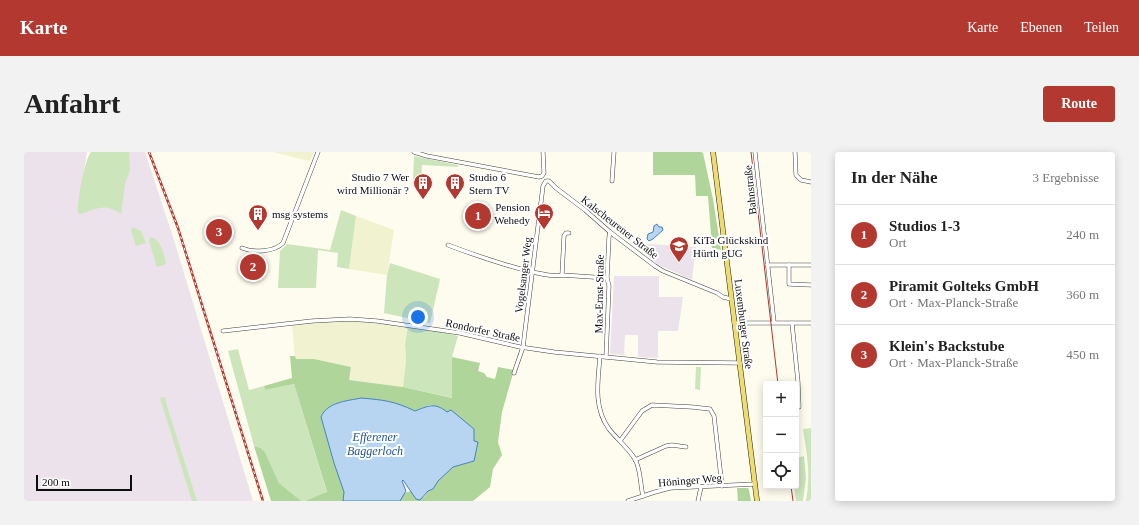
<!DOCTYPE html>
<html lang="de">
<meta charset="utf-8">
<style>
:root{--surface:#fff;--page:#f2f2f2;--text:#222;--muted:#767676;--line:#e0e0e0;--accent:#b23830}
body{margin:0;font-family:"Times New Roman",serif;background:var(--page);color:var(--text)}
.controls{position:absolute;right:12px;bottom:12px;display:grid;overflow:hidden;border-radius:4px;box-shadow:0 2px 10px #0003}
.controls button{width:36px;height:36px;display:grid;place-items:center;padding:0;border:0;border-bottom:1px solid var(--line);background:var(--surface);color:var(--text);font:20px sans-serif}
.scale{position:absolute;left:12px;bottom:10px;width:96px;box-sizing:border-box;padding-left:4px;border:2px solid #0d0d0d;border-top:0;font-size:11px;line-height:14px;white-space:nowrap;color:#0d0d0d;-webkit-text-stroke:3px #fff;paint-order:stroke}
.you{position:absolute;left:394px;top:165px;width:14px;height:14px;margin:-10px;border:3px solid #fff;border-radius:50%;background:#1a73e8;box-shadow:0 0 0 6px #1a73e833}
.badge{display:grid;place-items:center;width:26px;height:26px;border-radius:50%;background:var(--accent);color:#fff;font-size:13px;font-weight:700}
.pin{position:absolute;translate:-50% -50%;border:2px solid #fff;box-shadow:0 1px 4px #0006}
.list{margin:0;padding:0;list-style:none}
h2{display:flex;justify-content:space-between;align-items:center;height:52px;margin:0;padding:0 16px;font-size:17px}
h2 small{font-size:13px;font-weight:400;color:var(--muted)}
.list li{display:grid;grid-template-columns:26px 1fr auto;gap:12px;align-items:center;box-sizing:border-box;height:60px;padding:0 16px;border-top:1px solid var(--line)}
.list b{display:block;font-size:15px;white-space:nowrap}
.list p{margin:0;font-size:13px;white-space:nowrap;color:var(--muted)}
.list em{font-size:13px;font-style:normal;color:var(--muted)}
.icon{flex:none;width:22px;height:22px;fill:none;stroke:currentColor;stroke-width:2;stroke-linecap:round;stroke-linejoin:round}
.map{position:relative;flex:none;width:787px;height:349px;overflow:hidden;border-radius:4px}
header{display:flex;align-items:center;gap:24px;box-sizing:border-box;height:56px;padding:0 20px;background:var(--accent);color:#fff}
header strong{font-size:19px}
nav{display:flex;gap:22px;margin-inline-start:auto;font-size:14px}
.intro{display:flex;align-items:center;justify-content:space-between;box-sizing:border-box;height:96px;padding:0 24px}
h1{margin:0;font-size:28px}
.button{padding:10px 18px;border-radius:4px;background:var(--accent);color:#fff;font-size:14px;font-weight:700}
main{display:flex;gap:24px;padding:0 24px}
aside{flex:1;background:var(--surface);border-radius:4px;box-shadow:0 2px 10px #0003}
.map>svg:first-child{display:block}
.industrial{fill:#ebe2eb}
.farmland{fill:#f1f2d0}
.green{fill:#cce5bb}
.forest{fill:#afd59b}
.water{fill:#b7d5f1;stroke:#4482c2}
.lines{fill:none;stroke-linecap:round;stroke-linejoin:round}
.minor-casing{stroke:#404040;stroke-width:4.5}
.major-casing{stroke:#1e1e1e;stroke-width:5.5}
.minor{stroke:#fff;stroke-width:3.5}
.major{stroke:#eedd6e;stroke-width:4.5}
.tram{stroke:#b23830;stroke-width:1}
.rail-casing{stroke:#b23830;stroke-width:2.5}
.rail{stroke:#fff;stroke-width:1;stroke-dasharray:3;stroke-linecap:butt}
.labels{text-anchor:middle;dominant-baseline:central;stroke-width:4;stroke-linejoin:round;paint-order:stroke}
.poi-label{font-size:11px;fill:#0d0d0d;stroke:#fff;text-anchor:start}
.street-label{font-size:11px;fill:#0d0d0d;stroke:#fff}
.water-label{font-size:12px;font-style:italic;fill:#205595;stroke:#fff}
</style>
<header>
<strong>Karte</strong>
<nav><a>Karte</a><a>Ebenen</a><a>Teilen</a></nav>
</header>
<div class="intro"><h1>Anfahrt</h1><a class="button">Route</a></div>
<main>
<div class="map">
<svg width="787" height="349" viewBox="0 0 787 349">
<rect width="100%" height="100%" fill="#fefcee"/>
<!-- industrial -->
<g class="industrial">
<path d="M0,0h63l-7,43 43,-43h22l29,88 79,261h-229z"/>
<path d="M608,91l64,4 -4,33 -35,-16z"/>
<path d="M590,124h45v21h24l-5,34h-20v27l-20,-1v-22h-13l-1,20 -14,-1z"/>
</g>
<!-- farmland -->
<g class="farmland">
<path d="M249,0h41l-4,9z"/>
<path d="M332,64l38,14 -7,45 -38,-6z"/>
<path d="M305,169h21l58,5 -3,18 1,17 -3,26 -54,-7 2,-13 -37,-8h-19l-3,-35z"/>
</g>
<!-- green -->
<g class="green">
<path d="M67,0h38l1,18 -5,14 -4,30c-16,-11 -23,-6 -40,0l-3,-1c-1,-11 6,-52 13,-61z"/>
<path d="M390,4l44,9v2l-36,-2 -1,16h-3v3l-5,-5z"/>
<path d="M317,58l15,6 -7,53 -12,-2 1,-14 -20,-3 -2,38h-38l2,-37 7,-7 43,6z"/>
<path d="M109,75l8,4 5,12 -10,3 -5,-16z"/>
<path d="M127,85c10,2 13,18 15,27l-9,3 -8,-26z"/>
<path d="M366,111l50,16 -10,44 -46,-10 3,-38z"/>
<path d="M384,174l24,4 26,6 -6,21 1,41 -50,-11 3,-26 -1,-17z"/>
<path d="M214,197l11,41 15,-4 1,4 29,-6 33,109 -22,8 -5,-1 -21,-17 -14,-31 -4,-4 -7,-2 -26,-95z"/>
<path d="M672,215h5l-1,23 -5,-1z"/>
<path d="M141,245l2,9 30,95h-5l-32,-103z"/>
<path d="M787,276v73h-5c5,-28 1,-45 -3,-72z"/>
<path d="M780,304l2,22 -3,23h-7l-2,-15h2v-28z"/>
</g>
<!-- forest -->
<g class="forest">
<path d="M629,0h48l2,1 10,46 8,51 -9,-2 -4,-52h-12l-1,-21h-42z"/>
<path d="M266,204h5l1,3h18l37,8 -2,13 54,7 49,11v-41l28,6 -2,8 6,2 3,4 8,2 3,-12 16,3 -12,42 -4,30 4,13 -9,14 -3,18 -17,14h-73l4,-8 7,-2 3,5 10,1 4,-6 5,-2 5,-8 15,-14 21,-6 4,-19 -4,-1 -32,-33 -12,-3 -15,6c-21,-10 -82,-22 -94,6l13,46 10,29 -1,9h-38l22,-9 -33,-108 -29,6 -1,-4 28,-8z"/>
<path d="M230,294l7,2 4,4 14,31 21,17 4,1h-33z"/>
<path d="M713,336h11l1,2 2,11h-13z"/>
</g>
<!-- water -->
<g class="water">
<path d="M633,72l2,3h3l1,3 -10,9 -4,2 -2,-2 1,-5 5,-2 1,-6z"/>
<path d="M337,246c23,2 33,3 54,13 13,-5 20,-9 32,1l4,-2 23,19v12l4,1 -4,19 -21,6 -15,14 -5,8 -5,2 -8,9 -4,-1 -13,-19 -1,1 4,10 -6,10h-57l1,-9 -10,-29 -13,-46c6,-15 26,-16 40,-19z"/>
</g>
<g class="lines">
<defs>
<g id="minor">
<path d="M390,0l13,4 112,21 3,-1 2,-3 -1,-21"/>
<path d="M731,0l19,170"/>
<path d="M771,0l1,23 5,5 10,2"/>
<path d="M588,29l2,-29"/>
<path d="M424,93c21,8 96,35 114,30l45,3"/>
<path d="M218,96c12,5 32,4 41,-5l35,-91"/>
<path d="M743,113h44"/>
<path d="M765,113v19l22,1"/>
<path d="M538,123l2,-39 2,-3h3"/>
<path d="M710,171h77"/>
<path d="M768,171l6,59 1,25"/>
<path d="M199,179l89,-10 38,-2 27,2 83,12 60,14 34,5 103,10 83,1"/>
<path d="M576,204c-2,25 -7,51 9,73 8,10 19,19 26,30 6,11 5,25 8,37"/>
<path d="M582,205l3,-71 -2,-8 2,-41 1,-5"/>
<path d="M490,221l9,-26 20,-161 3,-5h3l7,7 29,22 25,22 45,34 8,5 54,22 6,4 8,2"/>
<path d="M596,289l22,-30 10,-6 40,2 18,2 4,7 8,70"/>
<path d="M611,308l31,-14 6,-1 14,2"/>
<path d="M604,349l27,-9 15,-4 85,-4"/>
<path d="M674,349l3,-14"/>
</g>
<path id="major" d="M689,0l44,349"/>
</defs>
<!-- minor casing -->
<use href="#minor" class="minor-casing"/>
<!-- major casing -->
<use href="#major" class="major-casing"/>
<!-- minor -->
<use href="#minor" class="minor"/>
<!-- major -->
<use href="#major" class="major"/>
<!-- tram -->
<g class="tram">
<path d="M727,0l27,232"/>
<path d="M767,334l2,15"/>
</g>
<defs>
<path id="rail" d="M125,0l29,76 85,273"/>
</defs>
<!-- rail casing -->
<use href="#rail" class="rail-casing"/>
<!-- rail -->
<use href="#rail" class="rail"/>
</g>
<!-- icons -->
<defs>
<symbol id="building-pin" viewBox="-11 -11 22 30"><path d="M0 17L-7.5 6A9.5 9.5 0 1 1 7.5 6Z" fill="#b23830" stroke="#fff"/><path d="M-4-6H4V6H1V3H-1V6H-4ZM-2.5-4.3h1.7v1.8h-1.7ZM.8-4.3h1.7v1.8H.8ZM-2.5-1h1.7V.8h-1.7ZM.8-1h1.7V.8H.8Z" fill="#fff"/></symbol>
<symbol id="hotel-pin" viewBox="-11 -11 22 30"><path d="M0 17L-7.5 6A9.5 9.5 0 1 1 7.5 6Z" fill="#b23830" stroke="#fff"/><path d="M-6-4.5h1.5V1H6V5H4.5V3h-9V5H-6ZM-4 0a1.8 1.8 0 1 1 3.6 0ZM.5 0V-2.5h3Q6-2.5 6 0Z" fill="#fff"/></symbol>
<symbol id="school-pin" viewBox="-11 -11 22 30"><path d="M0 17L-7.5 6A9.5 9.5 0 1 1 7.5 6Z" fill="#b23830" stroke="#fff"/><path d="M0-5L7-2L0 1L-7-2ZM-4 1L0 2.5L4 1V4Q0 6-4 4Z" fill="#fff"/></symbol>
</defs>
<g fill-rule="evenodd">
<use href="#building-pin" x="388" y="20" width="22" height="30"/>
<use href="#building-pin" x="420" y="20" width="22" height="30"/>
<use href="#hotel-pin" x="509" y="50" width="22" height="30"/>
<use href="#building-pin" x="223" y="51" width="22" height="30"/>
<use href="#school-pin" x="644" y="83" width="22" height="30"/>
</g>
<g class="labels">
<!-- poi labels -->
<g class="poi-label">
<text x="385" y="25" text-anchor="end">Studio 7 Wer<tspan x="385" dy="13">wird Millionär ?</tspan></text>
<text x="445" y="25">Studio 6<tspan x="445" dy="13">Stern TV</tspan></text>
<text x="506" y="55" text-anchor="end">Pension<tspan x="506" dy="13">Wehedy</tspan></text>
<text x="248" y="62">msg systems</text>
<text x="669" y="88">KiTa Glückskind<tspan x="669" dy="13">Hürth gUG</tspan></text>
</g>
<!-- street labels -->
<g class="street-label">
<text transform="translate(726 38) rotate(-96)">Bahnstraße</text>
<text transform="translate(596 75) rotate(38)">Kalscheurener Straße</text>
<text transform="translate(499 123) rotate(-83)">Vogelsanger Weg</text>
<text transform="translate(575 142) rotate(-89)">Max-Ernst-Straße</text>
<text transform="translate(720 172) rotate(83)">Luxemburger Straße</text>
<text transform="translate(459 178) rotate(12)">Rondorfer Straße</text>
<text transform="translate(666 328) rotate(-5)">Höninger Weg</text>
</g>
<!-- water labels -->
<g class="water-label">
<text x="351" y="285">Efferener<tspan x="351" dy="14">Baggerloch</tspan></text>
</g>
</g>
</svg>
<div class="controls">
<button>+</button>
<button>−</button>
<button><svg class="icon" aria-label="locate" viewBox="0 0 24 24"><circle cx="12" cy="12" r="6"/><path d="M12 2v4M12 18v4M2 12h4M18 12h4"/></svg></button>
</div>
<div class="scale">200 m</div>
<div class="you"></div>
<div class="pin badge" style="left:454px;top:64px">1</div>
<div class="pin badge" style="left:229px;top:115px">2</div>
<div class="pin badge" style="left:195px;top:80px">3</div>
</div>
<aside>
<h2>In der Nähe<small>3 Ergebnisse</small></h2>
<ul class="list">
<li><span class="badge">1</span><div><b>Studios 1-3</b><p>Ort</p></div><em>240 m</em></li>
<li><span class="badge">2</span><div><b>Piramit Golteks GmbH</b><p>Ort · Max-Planck-Straße</p></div><em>360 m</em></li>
<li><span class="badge">3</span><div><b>Klein's Backstube</b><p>Ort · Max-Planck-Straße</p></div><em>450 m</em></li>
</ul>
</aside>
</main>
